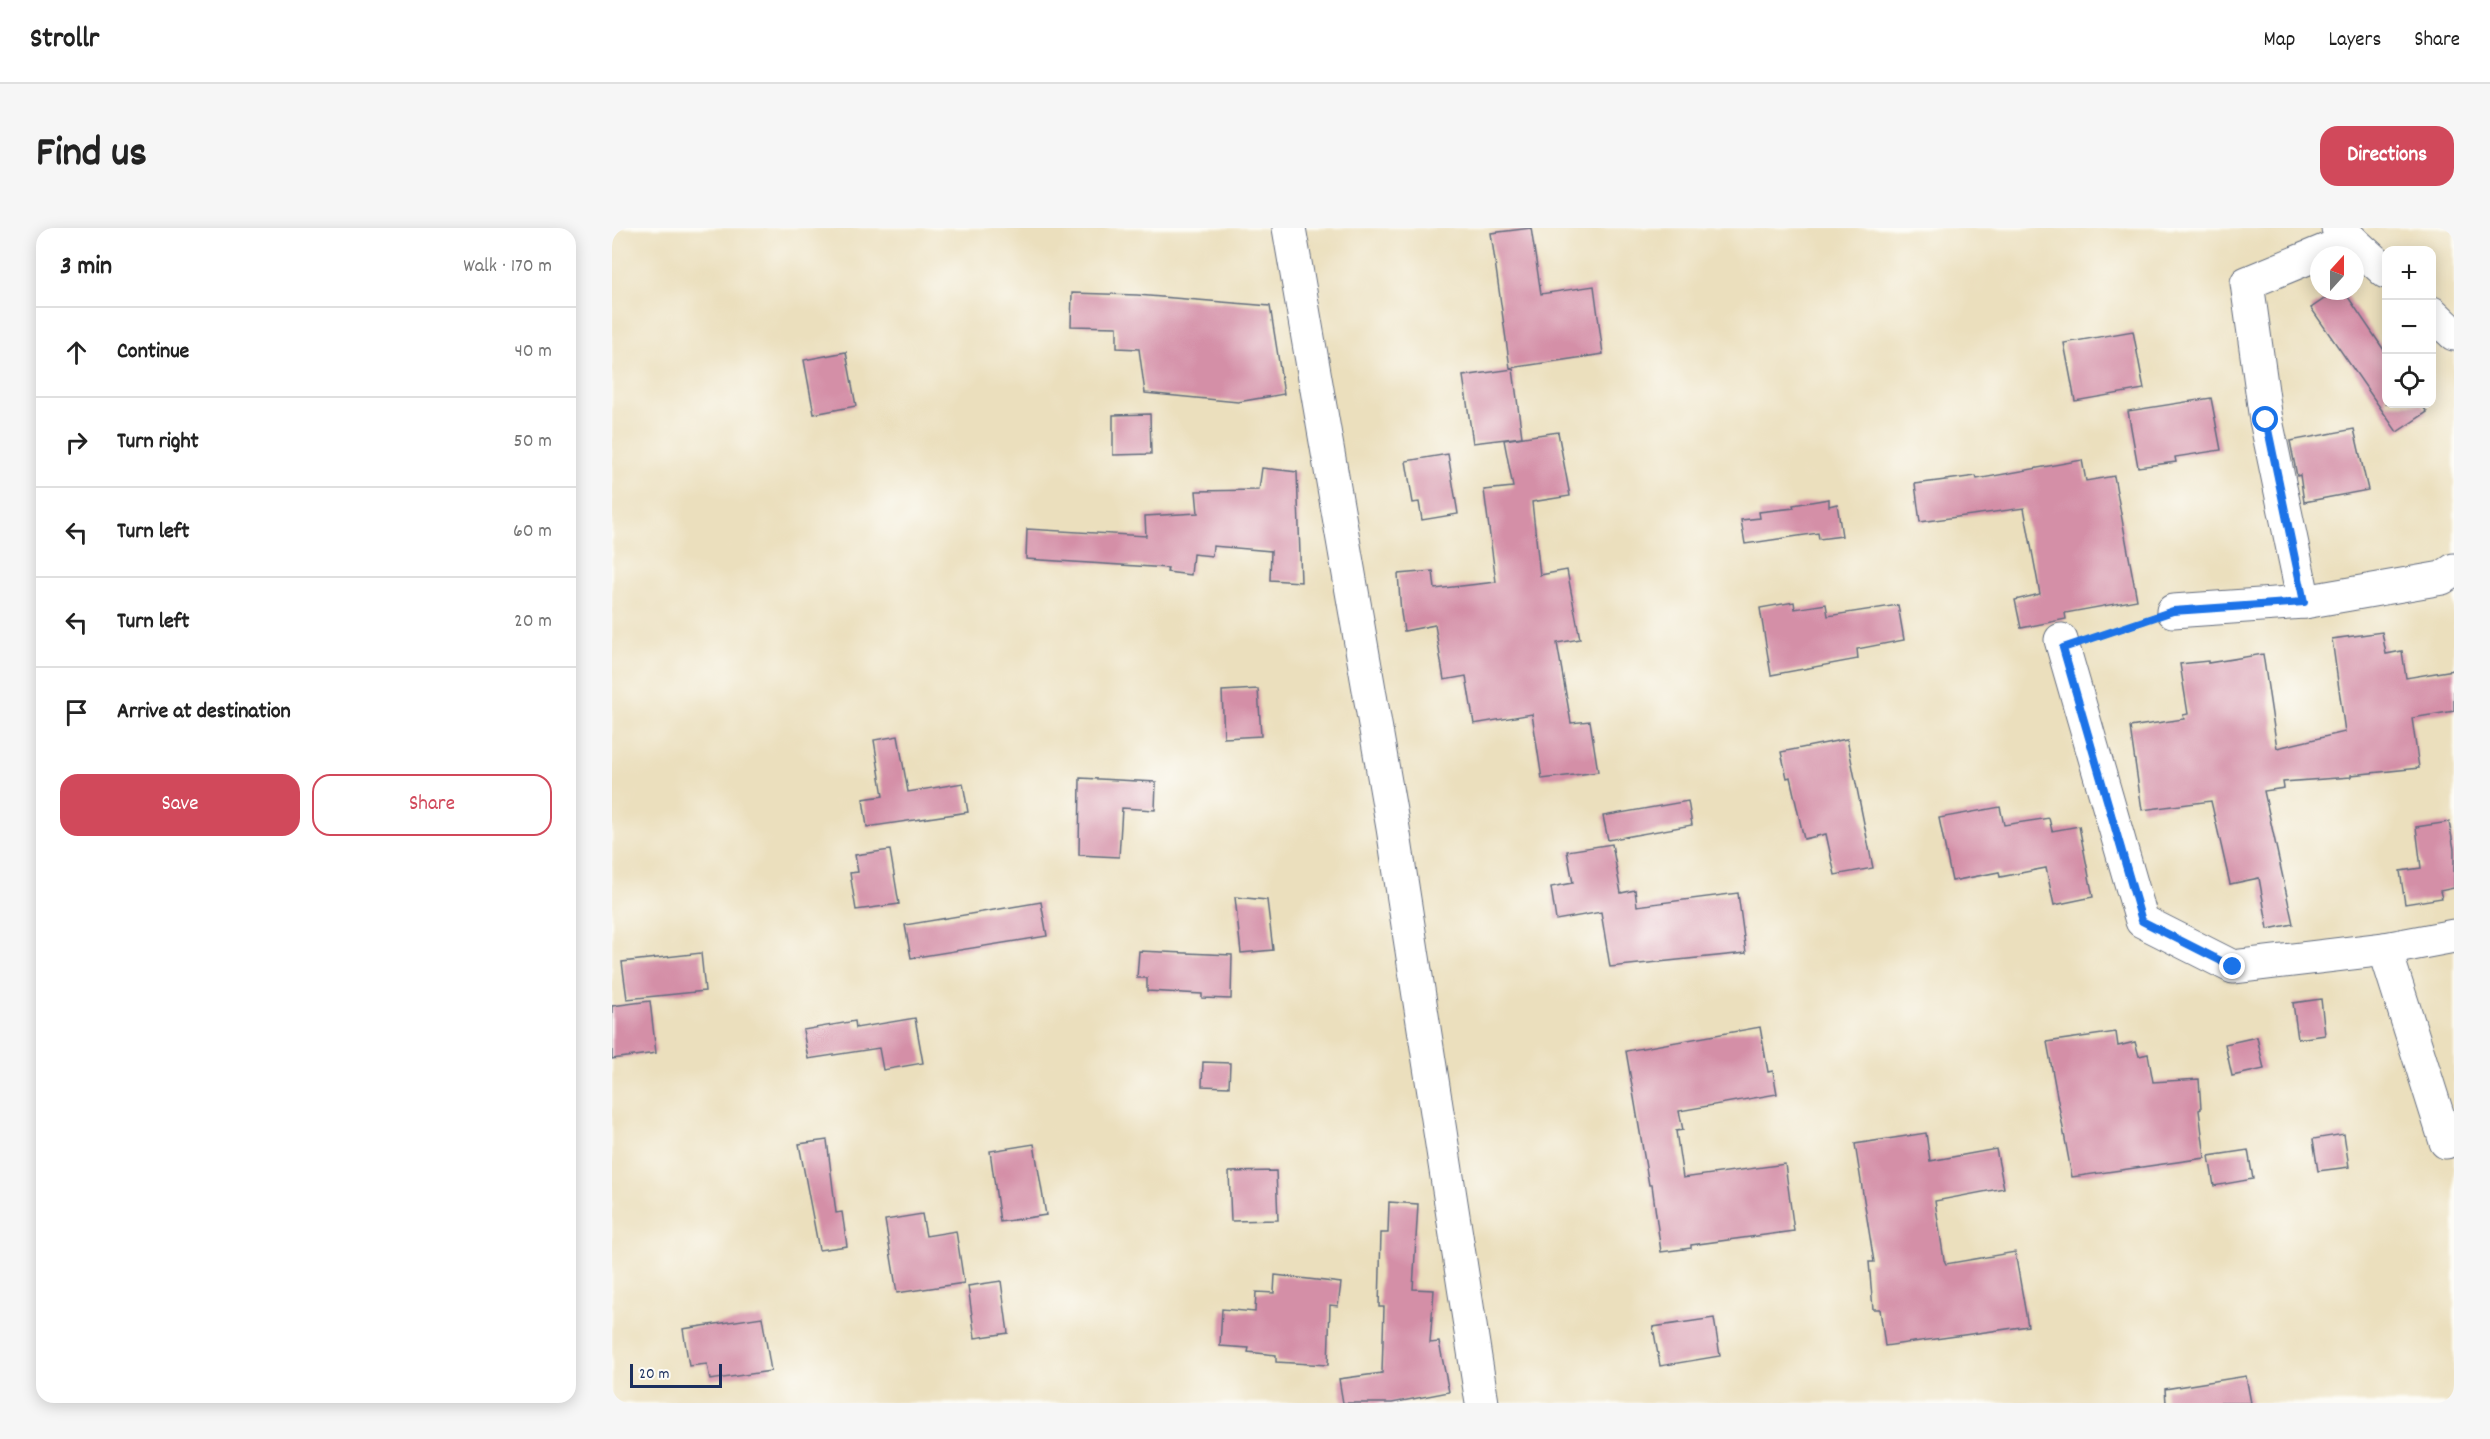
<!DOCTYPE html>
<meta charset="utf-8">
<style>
:root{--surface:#fff;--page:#f6f6f6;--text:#222;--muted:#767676;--line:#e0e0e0;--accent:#d1495b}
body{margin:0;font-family:Dekko,sans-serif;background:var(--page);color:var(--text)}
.controls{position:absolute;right:18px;top:18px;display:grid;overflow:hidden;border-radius:12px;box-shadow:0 3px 15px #0003}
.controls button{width:54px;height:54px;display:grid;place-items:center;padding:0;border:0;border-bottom:2px solid var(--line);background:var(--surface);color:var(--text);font:30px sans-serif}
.compass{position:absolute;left:1698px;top:18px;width:54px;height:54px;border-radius:50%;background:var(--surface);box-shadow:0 3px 15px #0003;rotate:21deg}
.scale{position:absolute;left:18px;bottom:15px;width:92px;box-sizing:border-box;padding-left:6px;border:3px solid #1b2f5e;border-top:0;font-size:16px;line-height:21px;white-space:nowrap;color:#1b2f5e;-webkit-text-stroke:4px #fdfcf7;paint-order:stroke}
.stop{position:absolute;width:18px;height:18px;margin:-14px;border:4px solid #1a73e8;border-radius:50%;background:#fff}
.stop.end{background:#1a73e8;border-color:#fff;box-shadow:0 2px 6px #0008}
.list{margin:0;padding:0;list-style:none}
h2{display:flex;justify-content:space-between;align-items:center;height:78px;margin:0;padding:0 24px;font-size:26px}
h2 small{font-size:20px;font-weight:400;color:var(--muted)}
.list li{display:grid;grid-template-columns:39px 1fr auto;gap:18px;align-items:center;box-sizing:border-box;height:90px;padding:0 24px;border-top:2px solid var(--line)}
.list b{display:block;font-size:22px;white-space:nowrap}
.list em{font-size:20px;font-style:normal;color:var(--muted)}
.actions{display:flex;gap:12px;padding:18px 24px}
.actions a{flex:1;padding:14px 0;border:2px solid var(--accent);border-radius:18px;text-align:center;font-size:21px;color:var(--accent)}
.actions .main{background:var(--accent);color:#fff}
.icon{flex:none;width:33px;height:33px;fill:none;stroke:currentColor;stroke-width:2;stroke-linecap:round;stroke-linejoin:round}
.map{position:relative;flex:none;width:1842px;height:1175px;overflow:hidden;border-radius:18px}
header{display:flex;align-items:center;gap:36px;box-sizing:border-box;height:84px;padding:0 30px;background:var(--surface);border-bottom:2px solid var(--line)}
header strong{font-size:28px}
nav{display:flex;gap:33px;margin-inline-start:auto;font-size:21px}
.intro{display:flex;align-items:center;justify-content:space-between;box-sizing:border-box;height:144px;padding:0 36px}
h1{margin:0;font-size:42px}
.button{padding:15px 27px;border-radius:18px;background:var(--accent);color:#fff;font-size:21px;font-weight:700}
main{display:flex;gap:36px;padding:0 36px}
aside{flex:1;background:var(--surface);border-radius:18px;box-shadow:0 3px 15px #0003}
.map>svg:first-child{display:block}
.building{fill:#d48fa7}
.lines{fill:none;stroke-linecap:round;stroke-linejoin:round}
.minor-casing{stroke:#646d7f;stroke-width:35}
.path{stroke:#646d7f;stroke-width:4;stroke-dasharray:1.5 4.5;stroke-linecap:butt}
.minor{stroke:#fff;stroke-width:33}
.route{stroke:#1a73e8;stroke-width:8}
</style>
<header>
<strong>Strollr</strong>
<nav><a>Map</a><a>Layers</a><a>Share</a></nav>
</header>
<div class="intro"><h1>Find us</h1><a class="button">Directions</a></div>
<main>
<aside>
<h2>3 min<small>Walk · 170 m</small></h2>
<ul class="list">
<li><svg class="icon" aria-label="ahead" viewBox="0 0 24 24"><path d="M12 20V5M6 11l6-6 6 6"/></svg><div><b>Continue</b></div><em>40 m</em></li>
<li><svg class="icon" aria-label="right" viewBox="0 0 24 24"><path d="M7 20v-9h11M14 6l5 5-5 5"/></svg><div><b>Turn right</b></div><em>50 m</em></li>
<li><svg class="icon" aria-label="left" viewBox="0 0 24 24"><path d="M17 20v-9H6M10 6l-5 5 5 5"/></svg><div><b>Turn left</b></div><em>60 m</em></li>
<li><svg class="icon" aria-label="left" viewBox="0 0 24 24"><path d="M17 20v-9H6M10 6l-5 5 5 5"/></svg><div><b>Turn left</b></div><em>20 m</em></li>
<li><svg class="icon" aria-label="arrive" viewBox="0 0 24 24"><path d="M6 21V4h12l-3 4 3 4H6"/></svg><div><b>Arrive at destination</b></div></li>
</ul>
<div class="actions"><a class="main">Save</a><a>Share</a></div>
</aside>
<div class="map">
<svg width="1842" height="1175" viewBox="0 0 1842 1175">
<rect width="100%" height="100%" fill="#fdfcf7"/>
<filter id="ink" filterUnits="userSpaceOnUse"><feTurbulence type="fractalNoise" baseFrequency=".0167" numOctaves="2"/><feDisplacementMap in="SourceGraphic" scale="12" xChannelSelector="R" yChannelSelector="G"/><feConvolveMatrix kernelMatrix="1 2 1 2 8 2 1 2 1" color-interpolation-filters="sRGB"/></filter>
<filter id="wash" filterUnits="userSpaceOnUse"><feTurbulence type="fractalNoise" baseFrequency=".008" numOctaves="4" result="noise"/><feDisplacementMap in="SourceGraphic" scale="24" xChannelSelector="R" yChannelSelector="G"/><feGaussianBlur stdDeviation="1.35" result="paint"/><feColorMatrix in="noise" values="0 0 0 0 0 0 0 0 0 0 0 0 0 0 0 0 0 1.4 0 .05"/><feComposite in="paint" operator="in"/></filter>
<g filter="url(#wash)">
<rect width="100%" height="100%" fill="#ebdfbd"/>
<g id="blocks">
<!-- building -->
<g class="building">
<path d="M919,0l10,66 53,-8 9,68 -93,14 -19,-135z"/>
<path d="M1724,63h8l42,62v51h35l6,8 -30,20 -86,-124z"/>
<path d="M460,65l65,2 133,11 14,88 -46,8 -93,-9 -6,-44 -22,-1v-21l-46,-1z"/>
<path d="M1521,103l11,58 -69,12 -11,-58z"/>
<path d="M234,124l10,54 -42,8 -10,-54z"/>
<path d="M901,141l9,68 -49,6 -10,-67z"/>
<path d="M1599,170l10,52 -46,7 1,5 -38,5 -10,-56z"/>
<path d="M538,186l1,40 -38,1v-40z"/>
<path d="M1742,201l14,61 -64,12 -4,-27 -3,1 -7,-35z"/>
<path d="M946,204l12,64 -38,6 8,73 27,-5 13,69 -23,4 14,80 19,-2 8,51 -56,7 -10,-65 -58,10 -8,-48 -22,4 -9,-55 -31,6 -3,-18 -3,-39 35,-3 2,18 61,-7 -12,-92 29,-3 -9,-47z"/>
<path d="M836,226l10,60 -36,6 -3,-18 -6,1 -7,-42z"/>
<path d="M1470,232l4,21 28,-5 23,124 -72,13 1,6 -45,9 -6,-28 25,-6 -16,-86 -104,14 -5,-38 61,-8 1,3z"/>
<path d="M650,240l35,4 4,110 -31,-2 1,-29 -58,-5 -1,10 -19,-2 -2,21 -24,-3 1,-4 -142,-9 1,-30 119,7 -1,-20 53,-3 -2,-22 63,-1z"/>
<path d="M1217,271v7l8,-2 5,32 -23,3 -1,-6 -73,11 -4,-24 19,-2 -1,-6 35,-4 -1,-3z"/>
<path d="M1182,374l1,7 31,-5 2,12 70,-11 6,35 -47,9 1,10 -87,16 -11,-67z"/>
<path d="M1770,404l4,22 16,-3 4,27 48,-8v41l-42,7 7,50 -68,7v2l-68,5 1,6 -20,3 29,133 -25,5 -9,-51 -29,6 -19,-83 -69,9 -12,-83 54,-8 -1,-4 5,-1 -8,-50 28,-3v2l55,-9 14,94 68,-16 -13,-93z"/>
<path d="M646,461l3,47 -37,2 -2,-47z"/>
<path d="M286,508l10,56 55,-9 5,29 -101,15 -4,-28 20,-3 -9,-56z"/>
<path d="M1235,511l26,129 -38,7 -9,-41 -22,5 -14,-62 -3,1 -6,-26z"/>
<path d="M468,550l76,4 -1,28 -33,-2 -3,49 -40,-2z"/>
<path d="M1076,573l4,24 -84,15 -5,-24z"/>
<path d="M1388,579l4,18 45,-7 3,13 27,-5 14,71 -39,8 -8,-37 -46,9 -1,-5 -47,9 -13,-63z"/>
<path d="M1837,594l5,27v39l-14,3 2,7 -37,6 -5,-33 21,-3 -5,-41z"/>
<path d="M1000,616l9,49 14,-3 2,16 101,-13 8,60 -136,14 -9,-55 -45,8 -5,-33 22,-4 -6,-32z"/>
<path d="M278,622l9,54 -43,6 -6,-37 8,-1 -3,-17z"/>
<path d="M623,669l32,3 6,50 -32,3z"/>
<path d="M429,674l6,34 -136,22 -6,-33z"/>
<path d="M527,723l93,4 -1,44 -29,-1v-4l-55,-3v-13h-10z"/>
<path d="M89,725l4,38 -78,8 -5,-37z"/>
<path d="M1709,771l4,36 -27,4 -5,-36z"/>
<path d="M38,773l6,52 -44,6v-53z"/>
<path d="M303,790l8,45 -40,7 -4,-22 -71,11 -5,-29 52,-9 1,7z"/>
<path d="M1148,799l8,45 5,-1 4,23 -98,17 4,19 -7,1 7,47 102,-14 9,67 -103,14v3l-30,4 -9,-67h-3l-23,-134z"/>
<path d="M1504,804l2,14 17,-4 4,14 9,-2 5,28 46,-3 2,30 -2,1 6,48 -133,19 -25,-135z"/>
<path d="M1645,809l7,32 -32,7 -7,-32z"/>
<path d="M591,834l27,1 -1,24 -27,-1z"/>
<path d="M1314,905l4,28 66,-12 8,39 -69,13 9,59 2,4 69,-12 13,74 -143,20 -5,-37h-7l-4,-47h5l-19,-118z"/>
<path d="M1732,906l5,33 -31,4 -5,-32z"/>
<path d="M215,912l9,73 6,-1 5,34 -28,4 -20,-106z"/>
<path d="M422,916l12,71 -46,7 -10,-71z"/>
<path d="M1636,922l5,29 -39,7 -5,-30z"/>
<path d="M664,943l2,49 -47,1 -2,-49z"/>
<path d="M777,974l29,2 -5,85 21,1 -4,53 9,-1 10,50 -57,11h-49l-4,-24 43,-6 2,-66h-5l2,-74h7z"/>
<path d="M310,986l4,22 30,-5 8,52 -67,10 -12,-73z"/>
<path d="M663,1047l66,8 -3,23 -8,-1 -2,60 -52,-3v-7l-28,-3 1,-4 -29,-2 2,-37 33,3 1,-20 18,1z"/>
<path d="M389,1053l7,52 -33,5 -7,-52z"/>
<path d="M150,1089l9,54 -61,9 -3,-16 -18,2 -6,-37z"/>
<path d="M1102,1090l6,38 -60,10 -7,-39z"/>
<path d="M1634,1148l5,27h-85l-1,-14z"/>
</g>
</g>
</g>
<g filter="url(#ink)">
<use href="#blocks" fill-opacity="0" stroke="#646d7f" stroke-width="1.5"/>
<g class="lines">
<defs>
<g id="minor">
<path d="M677,0l104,600 89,575"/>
<path d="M1726,0l48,44"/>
<path d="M1820,85l22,21"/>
<path d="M1692,374l-38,-182 -19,-137 104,-43"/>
<path d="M1561,383l131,-9 138,-24 12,-8"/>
<path d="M1449,412l81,281 91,46 152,-18"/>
<path d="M1834,914l-61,-193 69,-13"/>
</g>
</defs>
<!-- minor casing -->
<use href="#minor" class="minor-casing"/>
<!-- path -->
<path class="path" d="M1480,410l53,-17"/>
<!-- minor -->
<use href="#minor" class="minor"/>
</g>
</g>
<g class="lines" filter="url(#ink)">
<!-- route -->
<path class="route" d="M1621,739l-91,-46 -79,-273 110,-37 131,-9 -38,-182"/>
</g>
</svg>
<div class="controls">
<button>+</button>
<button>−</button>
<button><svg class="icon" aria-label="locate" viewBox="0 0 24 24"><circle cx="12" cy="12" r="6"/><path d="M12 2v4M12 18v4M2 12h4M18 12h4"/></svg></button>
</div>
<svg class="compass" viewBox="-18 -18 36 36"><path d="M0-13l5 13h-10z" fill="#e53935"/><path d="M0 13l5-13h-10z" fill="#767676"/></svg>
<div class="scale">20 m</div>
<div class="stop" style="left:1654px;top:192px"></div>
<div class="stop end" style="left:1621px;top:739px"></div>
</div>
</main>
